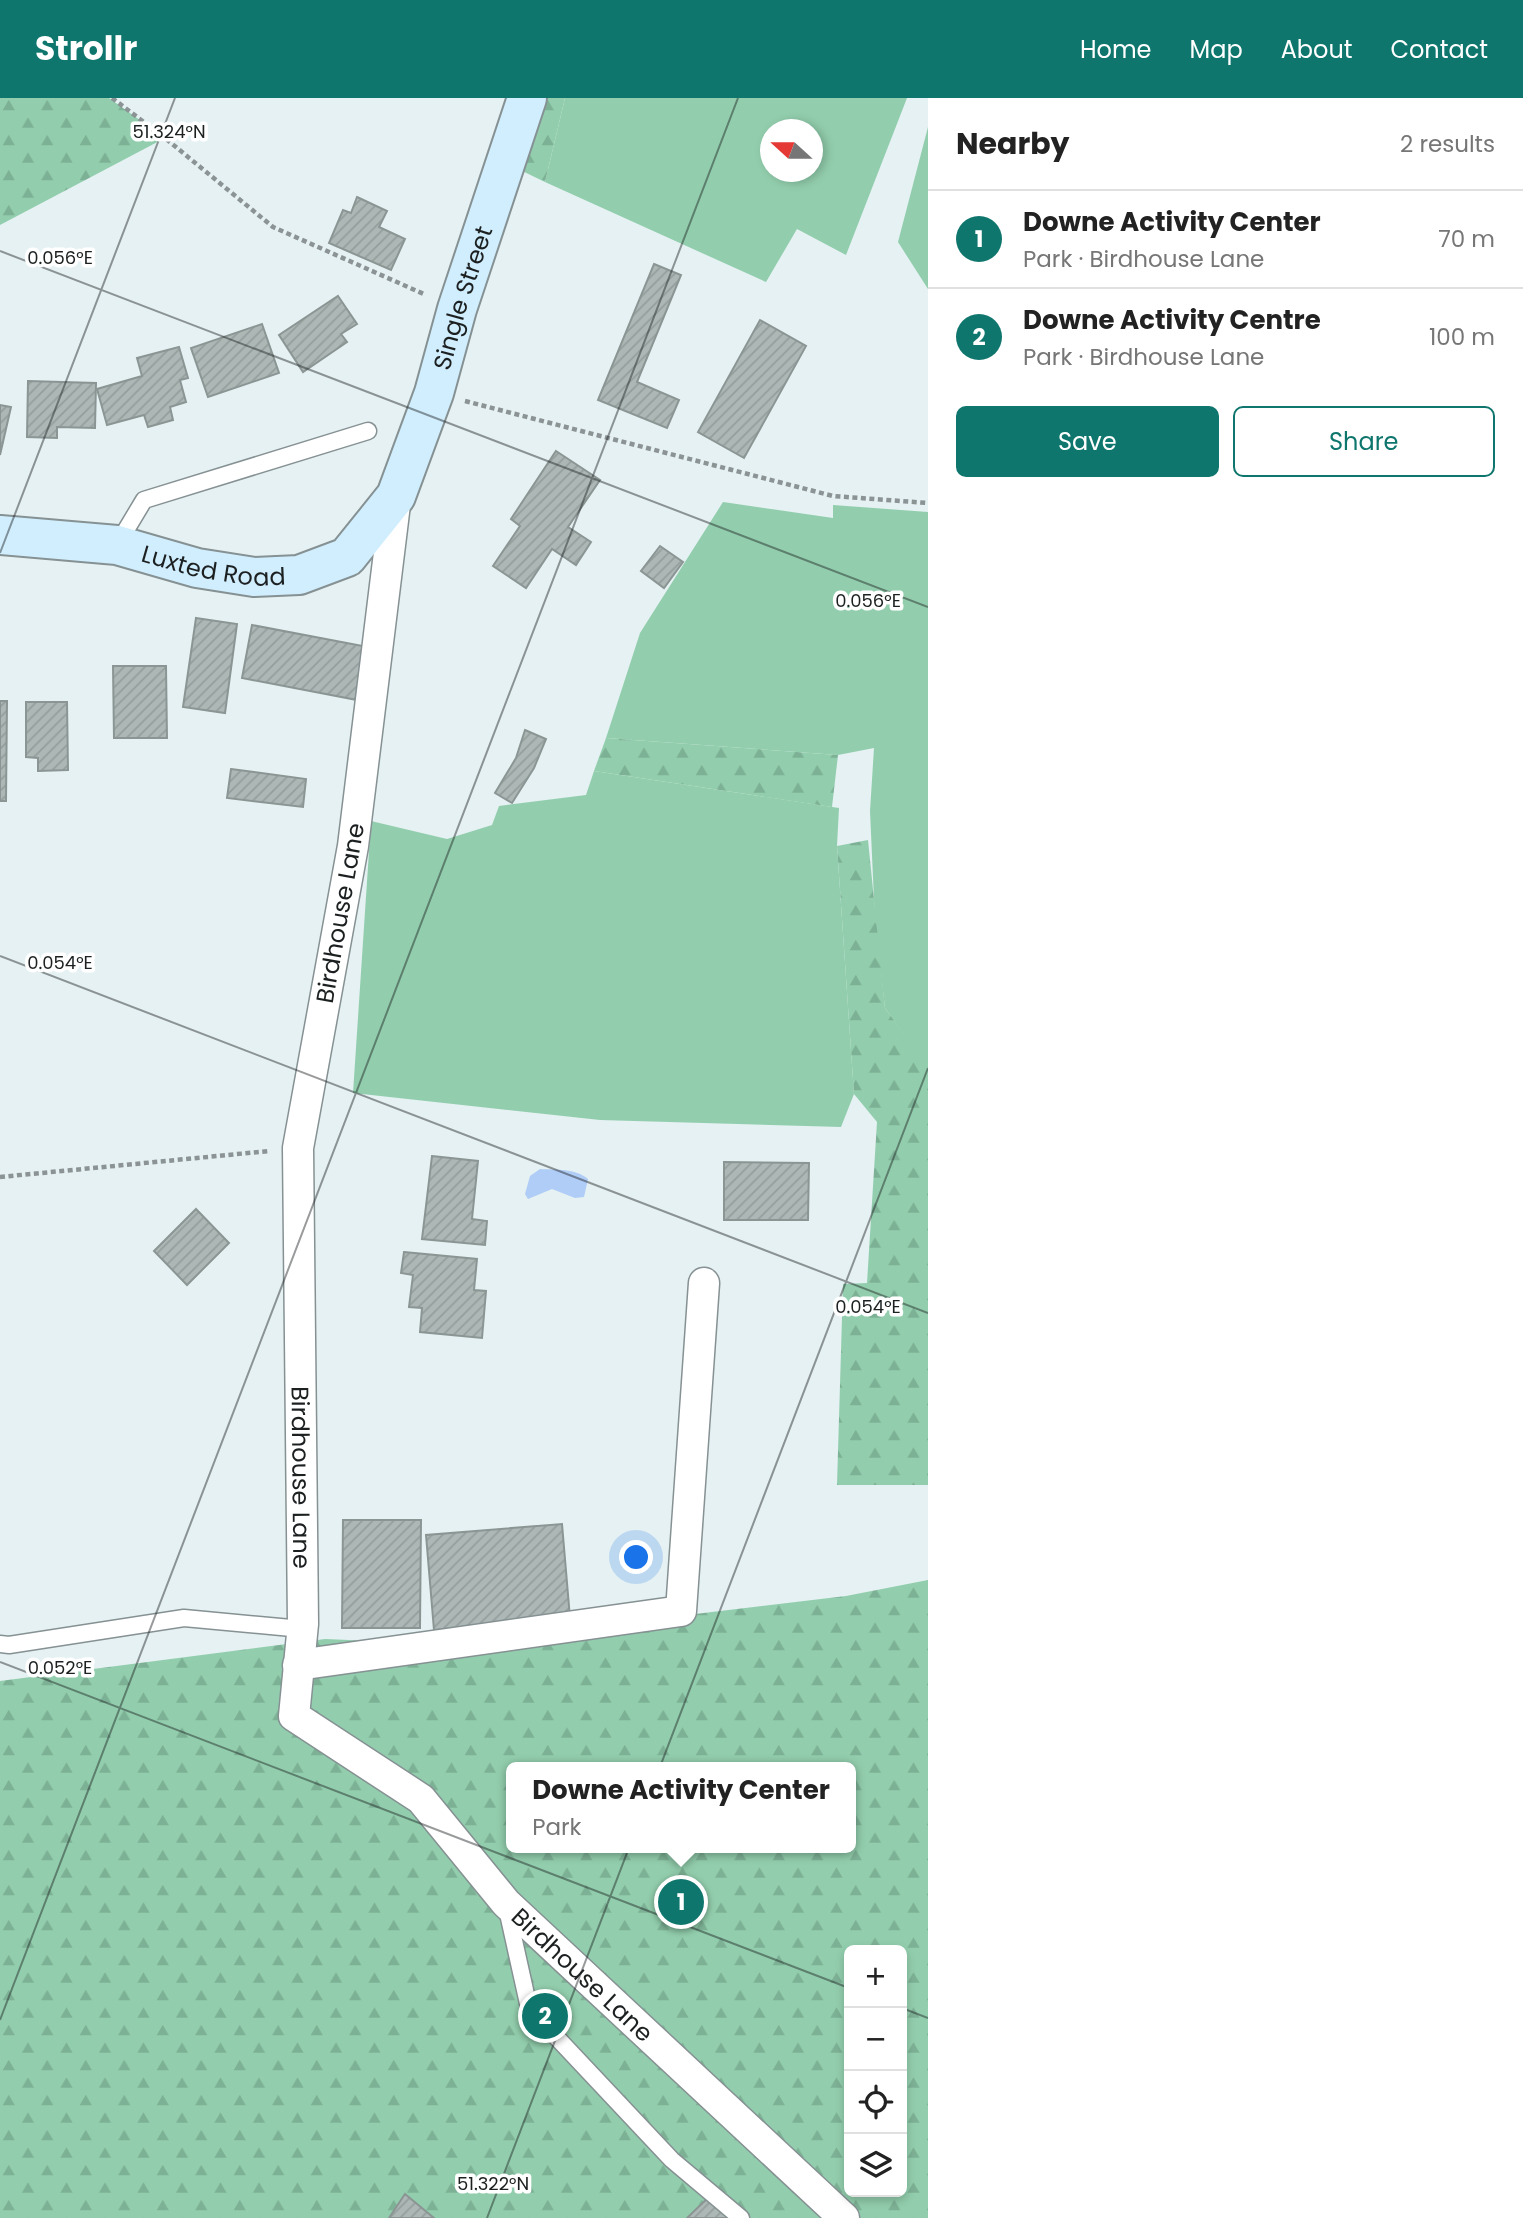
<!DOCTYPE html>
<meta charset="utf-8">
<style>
:root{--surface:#fff;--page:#f2f2f2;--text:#222;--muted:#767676;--line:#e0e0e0;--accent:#0f766e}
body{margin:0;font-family:Poppins,sans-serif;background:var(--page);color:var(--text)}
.controls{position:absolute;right:21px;bottom:21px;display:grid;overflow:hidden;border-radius:10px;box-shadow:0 4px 10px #0003}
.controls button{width:63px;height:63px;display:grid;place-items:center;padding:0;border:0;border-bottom:2px solid var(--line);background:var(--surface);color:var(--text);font:35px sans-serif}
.compass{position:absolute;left:760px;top:21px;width:63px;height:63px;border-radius:50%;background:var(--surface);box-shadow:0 4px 10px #0003;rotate:291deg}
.you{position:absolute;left:637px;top:1460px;width:24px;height:24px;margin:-18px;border:5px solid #fff;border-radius:50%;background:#1a73e8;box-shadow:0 0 0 10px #1a73e833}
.badge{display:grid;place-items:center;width:46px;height:46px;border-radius:50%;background:var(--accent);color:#fff;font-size:23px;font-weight:700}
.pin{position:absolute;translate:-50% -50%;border:4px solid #fff;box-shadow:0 2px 7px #0006}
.popup{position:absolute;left:506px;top:1664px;width:350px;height:91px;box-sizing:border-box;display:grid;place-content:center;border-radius:10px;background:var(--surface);filter:drop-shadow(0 2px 5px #0005);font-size:23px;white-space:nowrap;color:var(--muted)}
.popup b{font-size:26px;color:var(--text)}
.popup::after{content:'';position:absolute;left:50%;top:100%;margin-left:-14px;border:14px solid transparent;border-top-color:var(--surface)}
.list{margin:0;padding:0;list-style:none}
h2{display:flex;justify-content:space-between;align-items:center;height:91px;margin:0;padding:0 28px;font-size:30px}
h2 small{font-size:23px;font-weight:400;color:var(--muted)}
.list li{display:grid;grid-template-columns:46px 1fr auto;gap:21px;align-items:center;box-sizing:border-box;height:98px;padding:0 28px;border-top:2px solid var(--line)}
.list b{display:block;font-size:26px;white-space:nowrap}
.list p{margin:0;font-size:23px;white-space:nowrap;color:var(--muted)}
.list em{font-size:23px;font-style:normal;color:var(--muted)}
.actions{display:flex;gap:14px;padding:21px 28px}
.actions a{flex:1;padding:16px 0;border:2px solid var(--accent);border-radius:10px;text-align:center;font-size:24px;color:var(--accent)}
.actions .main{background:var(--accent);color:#fff}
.icon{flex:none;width:38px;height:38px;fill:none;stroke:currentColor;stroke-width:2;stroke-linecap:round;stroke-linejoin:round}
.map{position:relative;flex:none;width:928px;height:2120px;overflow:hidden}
header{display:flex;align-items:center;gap:42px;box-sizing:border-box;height:98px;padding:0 35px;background:var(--accent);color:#fff}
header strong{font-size:33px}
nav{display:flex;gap:38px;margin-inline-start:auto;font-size:24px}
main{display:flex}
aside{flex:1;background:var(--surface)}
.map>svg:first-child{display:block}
.green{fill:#92cead;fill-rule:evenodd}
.forest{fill:url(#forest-firs);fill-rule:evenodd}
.water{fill:#afcdf6}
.building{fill:url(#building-hatch);stroke:#8b9694;stroke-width:2}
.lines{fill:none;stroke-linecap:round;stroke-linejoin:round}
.lane-casing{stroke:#869193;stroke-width:19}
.street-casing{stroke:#869193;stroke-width:33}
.secondary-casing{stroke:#869193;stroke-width:42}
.path{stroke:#8b9395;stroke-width:4.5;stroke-dasharray:5 3.5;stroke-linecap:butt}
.lane{stroke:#fff;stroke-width:16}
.street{stroke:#fff;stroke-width:30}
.secondary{stroke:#d0eefd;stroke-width:38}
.ticks{fill:none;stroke:#1c2021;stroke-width:2;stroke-opacity:0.45}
.labels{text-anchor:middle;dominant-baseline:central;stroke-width:7;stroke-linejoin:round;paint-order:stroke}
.street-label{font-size:24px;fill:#1c2021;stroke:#fff}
.ticks-label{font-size:18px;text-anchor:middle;fill:#1c2021;stroke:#fff;stroke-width:7;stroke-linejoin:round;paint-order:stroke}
</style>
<header>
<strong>Strollr</strong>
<nav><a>Home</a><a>Map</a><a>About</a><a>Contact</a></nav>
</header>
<main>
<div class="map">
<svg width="928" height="2120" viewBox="0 0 928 2120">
<defs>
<pattern id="forest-firs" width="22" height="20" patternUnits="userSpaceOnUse" patternTransform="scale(1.75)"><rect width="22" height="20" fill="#92cead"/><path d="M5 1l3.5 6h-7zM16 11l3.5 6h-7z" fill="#7db195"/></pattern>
<pattern id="building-hatch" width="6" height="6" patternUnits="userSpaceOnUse" patternTransform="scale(1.75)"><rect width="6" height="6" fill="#adb8b6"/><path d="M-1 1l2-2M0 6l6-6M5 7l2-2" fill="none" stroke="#949e9c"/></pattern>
</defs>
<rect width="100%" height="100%" fill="#e5f1f3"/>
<!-- green -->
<g class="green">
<path d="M565,0h342l-61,157 -49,-26 -31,53 -221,-100zM771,32h42v42h-42z"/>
<path d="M928,29v162l-30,-47z"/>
<path d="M723,404l110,16v-13l95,7v557l-43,-61 -10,-86 -5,-111 4,-63 -36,7 -232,-17 34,-105z"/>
<path d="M594,673l245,37 -2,38 17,248 -13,33 -241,-7 -247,-27 18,-272 76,18 45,-14 7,-19 87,-11z"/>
</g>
<!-- forest -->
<g class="forest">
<path d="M0,0h109l56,40 -165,87z"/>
<path d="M538,0h27l-20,84 -29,-14z"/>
<path d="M606,640l232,17 -6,52 -238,-36z"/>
<path d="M868,742l17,168 43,59v418h-91l6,-201 24,-1 10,-161 -23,-28 -17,-248z"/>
<path d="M928,1482v638h-928v-537l325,-42 120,5 401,-48zM511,1669h340v81h-340zM849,1852h53v242h-53z"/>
</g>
<!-- water -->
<path class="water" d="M540,1071c16,1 35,-1 48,10l-4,18 -9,1 -23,-9 -24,10 -3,-5 5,-18z"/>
<!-- building -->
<g class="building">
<path d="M357,99l30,14 -8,16 26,12 -14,31 -62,-27 14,-33 8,3z"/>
<path d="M654,166l27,11 -44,107 42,18 -12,28 -69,-28z"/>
<path d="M338,198l19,28 -16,10 6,8 -44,30 -24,-37z"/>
<path d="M760,222l46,26 -62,112 -46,-26z"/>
<path d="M262,226l17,49 -71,24 -17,-49z"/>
<path d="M179,249l9,31 -8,2 6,22 -16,5 3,13 -25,7 -4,-12 -37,10 -10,-36 45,-13 -5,-18z"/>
<path d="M28,283l68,2 -1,45 -38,-1v11l-30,-1z"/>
<path d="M0,307l11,2 -11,48z"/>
<path d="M556,353l44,29 -32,47 23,15 -15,23 -24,-16 -26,39 -33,-22 27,-40 -9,-7z"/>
<path d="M660,448l23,16 -19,26 -23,-17z"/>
<path d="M196,520l41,6 -12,89 -42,-6z"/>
<path d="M252,527l116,22 -11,53 -115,-22z"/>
<path d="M113,568h53l1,72h-53z"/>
<path d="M0,603h7l-1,100h-6z"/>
<path d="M26,604h41l1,68 -30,1v-13l-12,-1z"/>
<path d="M525,632l21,9 -12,29 -22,35 -17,-10 21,-35z"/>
<path d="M231,671l75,10 -3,28 -76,-9z"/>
<path d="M432,1058l46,5 -6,58 15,2 -2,24 -63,-6z"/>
<path d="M724,1064l85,1 -1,57h-84z"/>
<path d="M196,1111l33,34 -42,42 -33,-34z"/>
<path d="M404,1154l73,7 -3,31 12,1 -4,47 -62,-6 2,-24 -13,-1 4,-32 -12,-2z"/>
<path d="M343,1422h78l-1,108h-78z"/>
<path d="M562,1426l8,94 -136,12 -8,-95z"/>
<path d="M405,2096l29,24h-45z"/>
<path d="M711,2097l23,23h-47z"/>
</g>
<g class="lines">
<defs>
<g id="lane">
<path d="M117,447l27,-45 224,-69"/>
<path d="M0,1546l9,1 175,-27 118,11"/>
<path d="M507,1811l22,99 143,152 69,58"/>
</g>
<g id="street">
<path id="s1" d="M396,398l-43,350 -55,302 5,476 -9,92 127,83 85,104 338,315"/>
<path d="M298,1567l383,-54 23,-328"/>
</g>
<g id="secondary">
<path id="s2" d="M0,437l117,10 80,23 57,9 45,-2 48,-18 49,-61 38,-103 23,-84 70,-211"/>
</g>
</defs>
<!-- lane casing -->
<use href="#lane" class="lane-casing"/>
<!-- street casing -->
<use href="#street" class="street-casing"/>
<!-- secondary casing -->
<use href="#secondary" class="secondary-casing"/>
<!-- path -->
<g class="path">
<path d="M112,0l53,40 108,89 153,68"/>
<path d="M465,303l368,95 95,7"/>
<path d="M0,1079l269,-26"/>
</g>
<!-- lane -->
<use href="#lane" class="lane"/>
<!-- street -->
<use href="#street" class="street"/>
<!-- secondary -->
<use href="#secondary" class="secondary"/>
</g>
<!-- ticks -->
<path class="ticks" d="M0,153l928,356M0,455l175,-455M0,858l928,357M0,1564l849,326M902,1910l26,10M0,1922l738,-1922M487,2120l441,-1150"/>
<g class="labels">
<!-- street labels -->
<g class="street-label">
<text stroke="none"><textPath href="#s2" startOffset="642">Single Street</textPath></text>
<text stroke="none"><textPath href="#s2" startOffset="217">Luxted Road</textPath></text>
<text transform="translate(340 815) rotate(-80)">Birdhouse Lane</text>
<text stroke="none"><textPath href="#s1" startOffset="989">Birdhouse Lane</textPath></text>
<text stroke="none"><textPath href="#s1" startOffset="1619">Birdhouse Lane</textPath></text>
</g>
</g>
<g class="ticks-label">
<text x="169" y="40">51.324°N</text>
<text x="60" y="166">0.056°E</text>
<text x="868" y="509">0.056°E</text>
<text x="60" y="871">0.054°E</text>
<text x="868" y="1215">0.054°E</text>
<text x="60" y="1576">0.052°E</text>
<text x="493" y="2092">51.322°N</text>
</g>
</svg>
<div class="controls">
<button>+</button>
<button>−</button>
<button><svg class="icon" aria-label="locate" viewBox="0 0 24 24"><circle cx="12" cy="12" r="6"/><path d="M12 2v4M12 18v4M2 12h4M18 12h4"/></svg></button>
<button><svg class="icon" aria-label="layers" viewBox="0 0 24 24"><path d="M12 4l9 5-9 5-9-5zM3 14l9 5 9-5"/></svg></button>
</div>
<svg class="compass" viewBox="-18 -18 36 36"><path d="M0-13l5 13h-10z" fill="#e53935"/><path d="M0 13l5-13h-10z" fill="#767676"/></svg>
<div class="you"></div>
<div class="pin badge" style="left:681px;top:1804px">1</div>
<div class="popup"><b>Downe Activity Center</b>Park</div>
<div class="pin badge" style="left:545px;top:1918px">2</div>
</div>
<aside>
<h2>Nearby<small>2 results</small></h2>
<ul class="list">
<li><span class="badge">1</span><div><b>Downe Activity Center</b><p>Park · Birdhouse Lane</p></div><em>70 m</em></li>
<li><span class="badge">2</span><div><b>Downe Activity Centre</b><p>Park · Birdhouse Lane</p></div><em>100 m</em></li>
</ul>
<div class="actions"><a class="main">Save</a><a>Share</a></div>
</aside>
</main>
